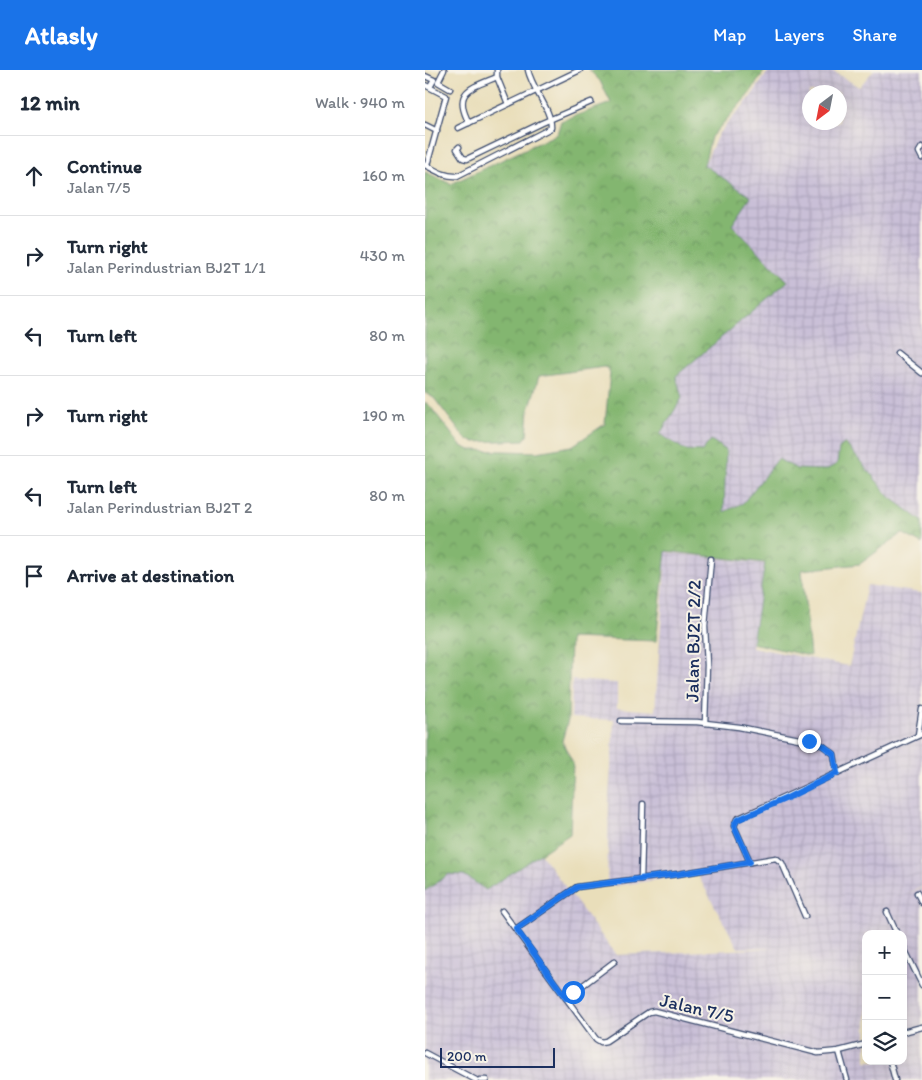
<!DOCTYPE html>
<meta charset="utf-8">
<style>
:root{--surface:#fff;--page:#f2f2f3;--text:#1f2937;--muted:#747a83;--line:#e0e1e3;--accent:#1a73e8}
body{margin:0;font-family:Itim,sans-serif;background:var(--page);color:var(--text)}
.controls{position:absolute;right:15px;bottom:15px;display:grid;overflow:hidden;border-radius:10px;box-shadow:0 5px 20px #0002}
.controls button{width:45px;height:45px;display:grid;place-items:center;padding:0;border:0;border-bottom:1px solid var(--line);background:var(--surface);color:var(--text);font:25px sans-serif}
.compass{position:absolute;left:377px;top:15px;width:45px;height:45px;border-radius:50%;background:var(--surface);box-shadow:0 5px 20px #0002;rotate:212deg}
.scale{position:absolute;left:15px;bottom:12px;width:115px;box-sizing:border-box;padding-left:5px;border:2px solid #1b2f5e;border-top:0;font-size:14px;line-height:18px;white-space:nowrap;color:#1b2f5e;-webkit-text-stroke:4px #f7f3e8;paint-order:stroke}
.stop{position:absolute;width:15px;height:15px;margin:-11px;border:4px solid #1a73e8;border-radius:50%;background:#fff}
.stop.end{background:#1a73e8;border-color:#fff;box-shadow:0 1px 5px #0008}
.list{margin:0;padding:0;list-style:none}
h2{display:flex;justify-content:space-between;align-items:center;height:65px;margin:0;padding:0 20px;font-size:21px}
h2 small{font-size:16px;font-weight:400;color:var(--muted)}
.list li{display:grid;grid-template-columns:32px 1fr auto;gap:15px;align-items:center;box-sizing:border-box;height:80px;padding:0 20px;border-top:1px solid var(--line)}
.list b{display:block;font-size:19px;white-space:nowrap}
.list p{margin:0;font-size:16px;white-space:nowrap;color:var(--muted)}
.list em{font-size:16px;font-style:normal;color:var(--muted)}
.icon{flex:none;width:28px;height:28px;fill:none;stroke:currentColor;stroke-width:2;stroke-linecap:round;stroke-linejoin:round}
.map{position:relative;flex:none;width:497px;height:1010px;overflow:hidden}
header{display:flex;align-items:center;gap:30px;box-sizing:border-box;height:70px;padding:0 25px;background:var(--accent);color:#fff}
header strong{font-size:24px}
nav{display:flex;gap:28px;margin-inline-start:auto;font-size:18px}
main{display:flex}
aside{flex:1;background:var(--surface)}
.map>svg:first-child{display:block}
.industrial{fill:url(#industrial-grid);fill-rule:evenodd}
.forest{fill:url(#forest-crowns);stroke:#4f7267}
.lines{fill:none;stroke-linecap:round;stroke-linejoin:round}
.street-casing{stroke:#3a496c;stroke-width:7}
.street{stroke:#fff;stroke-width:4.5}
.route{stroke:#1a73e8;stroke-width:6}
.labels{text-anchor:middle;dominant-baseline:central;stroke-width:4;stroke-linejoin:round;paint-order:stroke}
.street-label{font-size:19px;fill:#1b2f5e;stroke:#f7f3e8}
</style>
<header>
<strong>Atlasly</strong>
<nav><a>Map</a><a>Layers</a><a>Share</a></nav>
</header>
<main>
<aside>
<h2>12 min<small>Walk · 940 m</small></h2>
<ul class="list">
<li><svg class="icon" aria-label="ahead" viewBox="0 0 24 24"><path d="M12 20V5M6 11l6-6 6 6"/></svg><div><b>Continue</b><p>Jalan 7/5</p></div><em>160 m</em></li>
<li><svg class="icon" aria-label="right" viewBox="0 0 24 24"><path d="M7 20v-9h11M14 6l5 5-5 5"/></svg><div><b>Turn right</b><p>Jalan Perindustrian BJ2T 1/1</p></div><em>430 m</em></li>
<li><svg class="icon" aria-label="left" viewBox="0 0 24 24"><path d="M17 20v-9H6M10 6l-5 5 5 5"/></svg><div><b>Turn left</b></div><em>80 m</em></li>
<li><svg class="icon" aria-label="right" viewBox="0 0 24 24"><path d="M7 20v-9h11M14 6l5 5-5 5"/></svg><div><b>Turn right</b></div><em>190 m</em></li>
<li><svg class="icon" aria-label="left" viewBox="0 0 24 24"><path d="M17 20v-9H6M10 6l-5 5 5 5"/></svg><div><b>Turn left</b><p>Jalan Perindustrian BJ2T 2</p></div><em>80 m</em></li>
<li><svg class="icon" aria-label="arrive" viewBox="0 0 24 24"><path d="M6 21V4h12l-3 4 3 4H6"/></svg><div><b>Arrive at destination</b></div></li>
</ul>
</aside>
<div class="map">
<svg width="497" height="1010" viewBox="0 0 497 1010">
<defs>
<pattern id="industrial-grid" width="8" height="8" patternUnits="userSpaceOnUse" patternTransform="scale(1.25)"><rect width="8" height="8" fill="#c9bfd7"/><path d="M0 4h8M4 0v8" fill="none" stroke="#aca4bb"/></pattern>
<pattern id="forest-crowns" width="20" height="18" patternUnits="userSpaceOnUse" patternTransform="scale(1.25)"><rect width="20" height="18" fill="#83b670"/><path d="M2 6a3 3 0 1 1 6 0M12 15a3 3 0 1 1 6 0" fill="none" stroke="#6a945f"/></pattern>
</defs>
<rect width="100%" height="100%" fill="#f7f3e8"/>
<filter id="ink" filterUnits="userSpaceOnUse"><feTurbulence type="fractalNoise" baseFrequency=".02" numOctaves="2"/><feDisplacementMap in="SourceGraphic" scale="10" xChannelSelector="R" yChannelSelector="G"/><feConvolveMatrix kernelMatrix="1 2 1 2 8 2 1 2 1" color-interpolation-filters="sRGB"/></filter>
<filter id="wash" filterUnits="userSpaceOnUse"><feTurbulence type="fractalNoise" baseFrequency=".0096" numOctaves="4" result="noise"/><feDisplacementMap in="SourceGraphic" scale="20" xChannelSelector="R" yChannelSelector="G"/><feGaussianBlur stdDeviation="1.12" result="paint"/><feColorMatrix in="noise" values="0 0 0 0 0 0 0 0 0 0 0 0 0 0 0 0 0 1.4 0 .05"/><feComposite in="paint" operator="in"/></filter>
<g filter="url(#wash)">
<rect width="100%" height="100%" fill="#e9deba"/>
<!-- industrial -->
<g class="industrial">
<path d="M344,0h62l28,17 15,-17h48v451l-32,-24 -45,-54 -6,5 -2,16 -11,6 -29,-1 -19,-10 -35,44 -20,9 -21,-61 -17,-1 -25,-16 22,-36 -6,-22 111,-95 -55,-56 -28,-60 14,-31 32,-36zM384,22h30v30h-30z"/>
<path d="M241,482l101,12 -15,83 97,19 18,-81 55,8v294l-16,7 16,-6v192h-497v-189l23,-17 16,1 22,15 54,-37 76,102 161,-7h-39l-41,-74 -90,13 2,-91 5,-76 -43,-2 1,-38 45,3v25l38,3zM441,864h37v127h-37z"/>
</g>
<!-- forest -->
<path class="forest" d="M164,0h176l-15,23 -39,44 -7,28 47,32 -19,28 56,56 -112,95 6,22 -22,36 25,16 17,1 9,-11 15,10 -2,62 19,-9 35,-44 19,10 29,1 11,-6 2,-16 6,-5 45,54 32,24v23l-20,-11 -42,31 -58,6 8,86 -58,-13 13,-80 -99,-12 -10,90 -86,-3 -2,82 -6,21 11,22 -3,71 -84,56 -22,-15 -15,-1 -24,17v-489l5,4 31,40 9,4 67,2 35,-6 33,-22 5,-51 -2,-4 -4,-2 -65,9 -10,34 -2,26 -3,4 -49,2 -8,-2 -4,-4 -29,-38 -9,-5v-221l26,12 106,-50 4,-13 50,-18 -11,-22z"/>
</g>
<g filter="url(#ink)">
<g class="lines">
<defs>
<g id="street">
<path d="M19,0l-6,12 12,7"/>
<path d="M72,0v7l11,27"/>
<path d="M0,6l9,4 -4,7"/>
<path d="M0,15l21,11 -19,69"/>
<path d="M44,53c-17,-32 2,-35 28,-46"/>
<path d="M0,55l12,6"/>
<path d="M33,58l122,-58"/>
<path d="M34,77l-2,2 6,9 4,1 75,-36 49,-21"/>
<path d="M497,77l-3,5 3,6"/>
<path d="M0,95c10,5 20,12 32,11l94,-48c1,-18 -19,-39 -23,-58"/>
<path d="M472,283l25,20"/>
<path d="M196,651l76,1 42,5 70,14 13,4 12,9 3,19"/>
<path d="M280,653l2,-58 -2,-39 6,-67"/>
<path d="M493,665l4,-26"/>
<path d="M325,792l-16,-36 3,-7 185,-85"/>
<path d="M216,809l2,-75"/>
<path d="M492,823l5,10"/>
<path d="M77,841l94,128 5,3 5,-1 43,-29 5,-1 164,42 21,-2 27,-7"/>
<path d="M462,842l10,22"/>
<path d="M91,859l61,-42 101,-13 98,-16 6,5 23,53"/>
<path d="M478,876l19,39"/>
<path d="M141,928l49,-37"/>
<path d="M478,962l19,-5"/>
<path d="M414,981l8,29"/>
<path d="M0,983l51,27"/>
<path d="M465,991l5,19"/>
<path d="M55,1010h6"/>
</g>
</defs>
<!-- street casing -->
<use href="#street" class="street-casing"/>
<!-- street -->
<use href="#street" class="street"/>
</g>
</g>
<g class="lines" filter="url(#ink)">
<!-- route -->
<path class="route" d="M148,922l-7,6 -50,-69 61,-42 101,-13 72,-12 -16,-36 3,-6 50,-22 50,-25 -3,-19 -12,-9 -13,-4"/>
</g>
<g class="labels">
<!-- street labels -->
<g class="street-label">
<text transform="translate(268 571) rotate(-89)">Jalan BJ2T 2/2</text>
<text transform="translate(272 938) rotate(13)">Jalan 7/5</text>
</g>
</g>
</svg>
<div class="controls">
<button>+</button>
<button>−</button>
<button><svg class="icon" aria-label="layers" viewBox="0 0 24 24"><path d="M12 4l9 5-9 5-9-5zM3 14l9 5 9-5"/></svg></button>
</div>
<svg class="compass" viewBox="-18 -18 36 36"><path d="M0-13l5 13h-10z" fill="#e53935"/><path d="M0 13l5-13h-10z" fill="#747a83"/></svg>
<div class="scale">200 m</div>
<div class="stop" style="left:148px;top:922px"></div>
<div class="stop end" style="left:384px;top:671px"></div>
</div>
</main>
